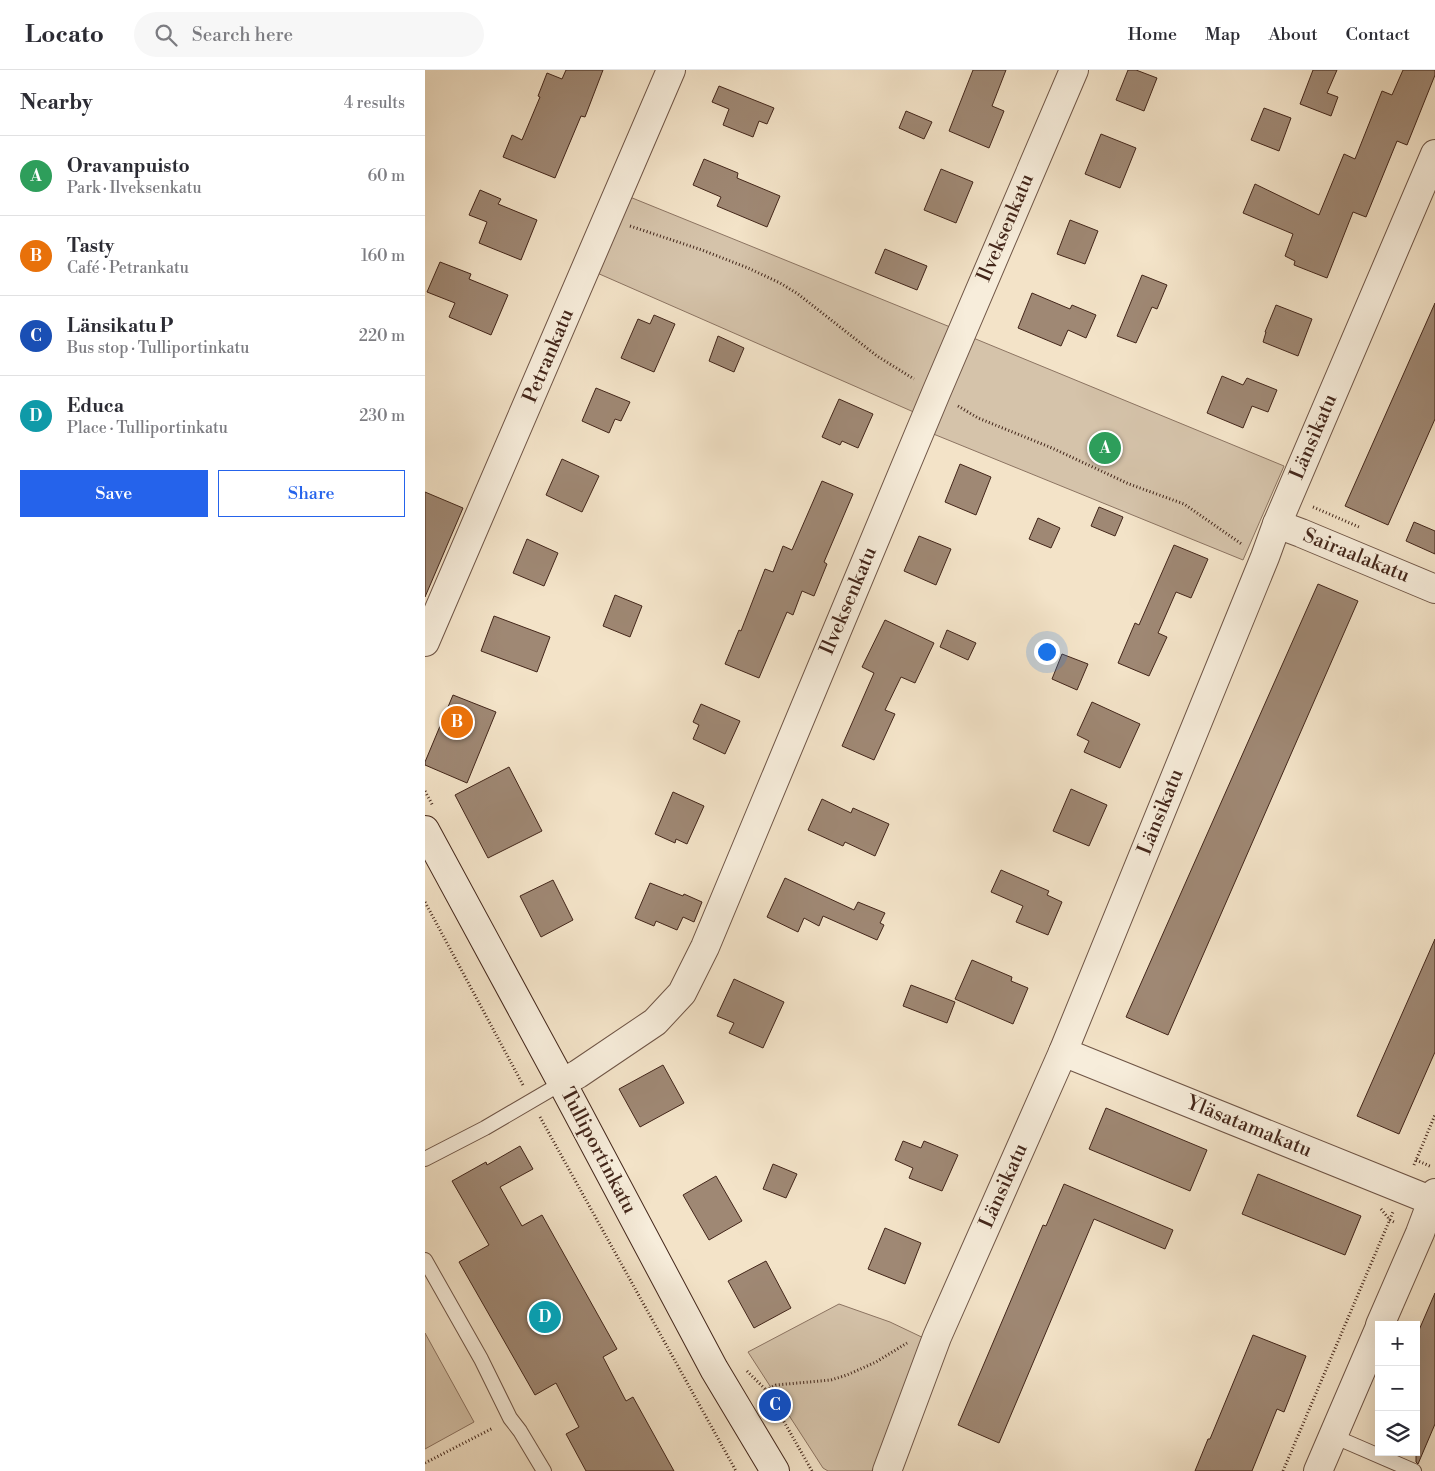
<!DOCTYPE html>
<meta charset="utf-8">
<style>
:root{--surface:#fff;--page:#f7f7f7;--text:#2b2b33;--muted:#7c7c81;--line:#e1e1e2;--accent:#2563eb}
body{margin:0;font-family:"Libre Bodoni",serif;background:var(--page);color:var(--text)}
.controls{position:absolute;right:15px;bottom:15px;display:grid;overflow:hidden;border-radius:0px;box-shadow:0 5px 20px #0002}
.controls button{width:45px;height:45px;display:grid;place-items:center;padding:0;border:0;border-bottom:1px solid var(--line);background:var(--surface);color:var(--text);font:25px sans-serif}
.you{position:absolute;left:621px;top:581px;width:18px;height:18px;margin:-12px;border:4px solid #fff;border-radius:50%;background:#1a73e8;box-shadow:0 0 0 8px #1a73e833}
.badge{display:grid;place-items:center;width:32px;height:32px;border-radius:50%;background:var(--accent);color:#fff;font-size:16px;font-weight:700}
.pin{position:absolute;translate:-50% -50%;border:2px solid #fff;box-shadow:0 1px 5px #0006}
.list{margin:0;padding:0;list-style:none}
h2{display:flex;justify-content:space-between;align-items:center;height:65px;margin:0;padding:0 20px;font-size:21px}
h2 small{font-size:16px;font-weight:400;color:var(--muted)}
.list li{display:grid;grid-template-columns:32px 1fr auto;gap:15px;align-items:center;box-sizing:border-box;height:80px;padding:0 20px;border-top:1px solid var(--line)}
.list b{display:block;font-size:19px;white-space:nowrap}
.list p{margin:0;font-size:16px;white-space:nowrap;color:var(--muted)}
.list em{font-size:16px;font-style:normal;color:var(--muted)}
.actions{display:flex;gap:10px;padding:15px 20px}
.actions a{flex:1;padding:11px 0;border:1px solid var(--accent);border-radius:0px;text-align:center;font-size:18px;color:var(--accent)}
.actions .main{background:var(--accent);color:#fff}
.icon{flex:none;width:28px;height:28px;fill:none;stroke:currentColor;stroke-width:2;stroke-linecap:round;stroke-linejoin:round}
.map{position:relative;flex:none;width:1010px;height:1401px;overflow:hidden}
header{display:flex;align-items:center;gap:30px;box-sizing:border-box;height:70px;padding:0 25px;background:var(--surface);border-bottom:1px solid var(--line)}
header strong{font-size:24px}
nav{display:flex;gap:28px;margin-inline-start:auto;font-size:18px}
.search{width:350px;height:45px;background:var(--page);display:flex;align-items:center;gap:12px;box-sizing:border-box;padding:0 18px;border-radius:28px;color:var(--muted);font-size:19px}
main{display:flex}
aside{flex:1;background:var(--surface)}
.map>svg:first-child{display:block}
.green{fill:#d5c3aa;stroke:#8c7462}
.building{fill:#9f8874;stroke:#43261a}
.lines{fill:none;stroke-linecap:round;stroke-linejoin:round}
.lane-casing{stroke:#6f5546;stroke-width:16}
.street-casing{stroke:#6f5546;stroke-width:30}
.secondary-casing{stroke:#43261a;stroke-width:30}
.path{stroke:#43261a;stroke-width:3;stroke-dasharray:1 2.5;stroke-linecap:butt}
.lane{stroke:#f7eddb;stroke-width:14}
.street{stroke:#f7eddb;stroke-width:28}
.secondary{stroke:#f7eddb;stroke-width:28}
.labels{text-anchor:middle;dominant-baseline:central;stroke-width:4;stroke-linejoin:round;paint-order:stroke}
.street-label{font-size:20px;fill:#43261a;stroke:#f7eddb}
</style>
<header>
<strong>Locato</strong>
<div class="search"><svg class="icon" aria-label="search" viewBox="0 0 24 24"><circle cx="10" cy="10" r="6"/><path d="M15 15l6 6"/></svg>Search here</div>
<nav><a>Home</a><a>Map</a><a>About</a><a>Contact</a></nav>
</header>
<main>
<aside>
<h2>Nearby<small>4 results</small></h2>
<ul class="list">
<li><span class="badge" style="background:#2e9e5b">A</span><div><b>Oravanpuisto</b><p>Park · Ilveksenkatu</p></div><em>60 m</em></li>
<li><span class="badge" style="background:#e8710a">B</span><div><b>Tasty</b><p>Café · Petrankatu</p></div><em>160 m</em></li>
<li><span class="badge" style="background:#1a4fb4">C</span><div><b>Länsikatu P</b><p>Bus stop · Tulliportinkatu</p></div><em>220 m</em></li>
<li><span class="badge" style="background:#0f9aa8">D</span><div><b>Educa</b><p>Place · Tulliportinkatu</p></div><em>230 m</em></li>
</ul>
<div class="actions"><a class="main">Save</a><a>Share</a></div>
</aside>
<div class="map">
<svg width="1010" height="1401" viewBox="0 0 1010 1401">
<rect width="100%" height="100%" fill="#f3e3c8"/>
<filter id="stains"><feTurbulence type="fractalNoise" baseFrequency=".004" numOctaves="4"/><feColorMatrix values="0 0 0 0 .2 0 0 0 0 .09 0 0 0 0 .02 0 0 0 .5 -.17"/></filter>
<radialGradient id="worn" r=".72"><stop offset=".6" stop-color="#630" stop-opacity="0"/><stop offset="1" stop-color="#630" stop-opacity=".3"/></radialGradient>
<!-- green -->
<g class="green">
<path d="M195,123l340,138 -35,86 -337,-148z"/>
<path d="M541,265l318,131 -41,94 -317,-129z"/>
<path d="M414,1234l51,18 40,19 -58,130h-44l-5,-3 -75,-116z"/>
<path d="M0,1263l49,89 -49,27z"/>
</g>
<!-- building -->
<g class="building">
<path d="M141,0h37l-18,47 -4,-1 -26,62 -52,-21 9,-22 10,5 18,-43 -2,-1 9,-23 15,6z"/>
<path d="M548,0h33l-14,36 12,5 -15,37 -40,-17z"/>
<path d="M703,0h8l21,8 -13,33 -28,-11z"/>
<path d="M888,0h24l-10,23 11,4 -7,19 -31,-12z"/>
<path d="M978,0h32v5l-28,70 -10,-4 -31,76 -13,-5 -26,66 -33,-13 1,-4 -10,-5 8,-22 -50,-21 12,-29 64,31 25,-61 11,5 27,-68 10,4z"/>
<path d="M294,16l55,22 -7,16 -8,-3 -6,16 -30,-12 6,-16 -17,-7z"/>
<path d="M839,38l27,10 -12,33 -28,-11z"/>
<path d="M481,41l26,11 -8,17 -25,-11z"/>
<path d="M676,64l35,14 -16,40 -35,-14z"/>
<path d="M279,89l34,14 -1,5 43,18 -13,31 -50,-21 4,-9 -28,-12z"/>
<path d="M516,99l32,13 -17,41 -32,-13z"/>
<path d="M55,120l21,9 -3,5 39,16 -16,40 -42,-17 8,-21 -18,-7z"/>
<path d="M645,150l28,11 -13,33 -28,-10z"/>
<path d="M460,179l42,17 -10,24 -42,-17z"/>
<path d="M15,192l31,12 -2,5 39,16 -17,40 -42,-18 6,-14 -28,-11z"/>
<path d="M717,205l25,10 -10,24 -5,-2 -16,36 -19,-7z"/>
<path d="M607,223l38,16 2,-4 24,10 -10,23 -18,-8 -7,16 -43,-18z"/>
<path d="M1010,233v116l-47,106 -43,-19z"/>
<path d="M851,235l36,14 -14,37 -35,-14 3,-10h-1z"/>
<path d="M229,245l21,9 -21,48 -33,-14 17,-39 12,5z"/>
<path d="M293,266l26,12 -10,24 -25,-11z"/>
<path d="M797,306l21,9 4,-7 30,12 -9,22 -16,-6 -9,22 -36,-15z"/>
<path d="M171,318l34,14 -9,19 -6,-2 -6,14 -27,-12z"/>
<path d="M414,329l34,15 -15,34 -16,-7 -2,4 -18,-8z"/>
<path d="M137,389l37,17 -17,36 -36,-17z"/>
<path d="M535,394l31,13 -15,38 -31,-13z"/>
<path d="M397,411l31,13 -29,68 3,2 -13,32 -12,-5 -9,24 -6,-3 -28,66 -34,-14 14,-34 2,1 24,-62 8,3 10,-26 9,4z"/>
<path d="M0,422l38,16 -38,89z"/>
<path d="M674,437l24,10 -8,19 -24,-10z"/>
<path d="M613,448l22,10 -9,20 -22,-9z"/>
<path d="M989,452l21,9v23l-29,-13z"/>
<path d="M494,466l32,13 -15,36 -32,-14z"/>
<path d="M102,469l31,14 -14,33 -31,-13z"/>
<path d="M749,475l34,14 -17,39 -15,-6 -18,41 9,4 -18,39 -31,-13 17,-40 4,2z"/>
<path d="M893,514l40,17 -190,434 -42,-18z"/>
<path d="M190,525l27,11 -12,31 -27,-11z"/>
<path d="M69,546l56,21 -13,35 -56,-21z"/>
<path d="M460,550l49,23 -19,40 -14,-6 -16,33 10,4 -21,46 -32,-14 32,-73 -12,-6z"/>
<path d="M522,560l29,13 -8,17 -28,-13z"/>
<path d="M637,584l26,10 -11,26 -25,-11z"/>
<path d="M28,625l43,17 -29,71 -42,-18v-3z"/>
<path d="M667,632l48,22 -20,44 -36,-16 5,-11 -12,-6z"/>
<path d="M276,634l39,17 -15,33 -32,-15 6,-14 -6,-3z"/>
<path d="M84,697l33,64 -54,27 -33,-63z"/>
<path d="M646,719l36,16 -18,41 -36,-15z"/>
<path d="M248,722l31,14 -17,38 -11,-5 -1,4 -20,-9z"/>
<path d="M397,729l29,14 2,-5 36,16 -14,32 -30,-14 -2,4 -35,-16z"/>
<path d="M576,800l48,21 -2,4 15,7 -14,33 -32,-13 7,-16 -32,-14z"/>
<path d="M360,808l69,32 4,-8 27,11 -5,10 4,2 -7,15 -54,-24 -4,10 -15,-8 -6,14 -31,-15z"/>
<path d="M128,810l20,40 -32,17 -21,-41z"/>
<path d="M225,813l33,13 1,-2 18,8 -8,20 -11,-5 -6,13 -21,-9 -2,5 -19,-8z"/>
<path d="M1010,869v113l-36,82 -42,-18z"/>
<path d="M547,890l40,17 -1,4 17,7 -15,36 -58,-25z"/>
<path d="M309,909l50,23 -21,46 -34,-15 5,-10 -17,-7z"/>
<path d="M486,915l44,17 -8,21 -44,-17z"/>
<path d="M238,995l21,38 -44,24 -21,-38z"/>
<path d="M681,1038l101,42 -17,41 -101,-42z"/>
<path d="M478,1071l18,7 3,-7 34,14 -16,36 -33,-13 4,-10 -18,-8z"/>
<path d="M95,1076l13,23 -33,18 22,39 20,-11 75,134 -14,8 23,44 7,-4 41,74h-88l-20,-37 13,-7 -23,-44 -21,12 -76,-133 30,-17 -37,-64 34,-19 1,3z"/>
<path d="M348,1094l24,10 -11,24 -23,-9z"/>
<path d="M833,1104l103,42 -16,39 -103,-41z"/>
<path d="M291,1106l26,45 -33,19 -26,-45z"/>
<path d="M639,1114l109,46 -8,19 -71,-30 -95,224 -41,-18 85,-200 3,1z"/>
<path d="M460,1158l36,15 -16,41 -37,-15z"/>
<path d="M341,1191l25,47 -37,20 -26,-47z"/>
<path d="M1010,1223v131l-17,40 -2,-2v-125z"/>
<path d="M828,1265l53,21 -22,56 -7,-3 -25,62h-57l13,-32h2z"/>
</g>
<g class="lines">
<defs>
<g id="lane">
<path d="M0,1089l60,-31 77,-45"/>
<path d="M0,1190l56,99 29,59 10,13 24,40"/>
<path d="M908,1366l81,35"/>
</g>
<g id="street">
<path d="M852,454l24,9 134,56"/>
<path d="M0,572l246,-572"/>
<path d="M638,982l372,150"/>
<path d="M137,1013l16,-9 77,-52 27,-29 23,-46 231,-554 138,-323"/>
<path d="M955,1255l40,-92 15,-40"/>
<path d="M462,1401l50,-134 126,-285 202,-495 12,-33 158,-370"/>
<path d="M893,1401l61,-142"/>
</g>
<path id="secondary" d="M0,760l137,253 152,286 61,102"/>
</defs>
<!-- lane casing -->
<use href="#lane" class="lane-casing"/>
<!-- street casing -->
<use href="#street" class="street-casing"/>
<!-- secondary casing -->
<use href="#secondary" class="secondary-casing"/>
<!-- path -->
<g class="path">
<path d="M205,156l72,24 46,18 32,15 18,11 79,62 37,23"/>
<path d="M533,336l20,12 74,30 77,36 55,20 59,41"/>
<path d="M888,437l46,20"/>
<path d="M0,721l8,15"/>
<path d="M0,832l98,183"/>
<path d="M115,1047l196,354"/>
<path d="M991,1090l16,7"/>
<path d="M989,1095l21,-50"/>
<path d="M956,1139l9,11 6,3"/>
<path d="M322,1301l19,19 46,81"/>
<path d="M341,1320l10,-5 55,-5 16,-5 29,-13 31,-19"/>
<path d="M0,1393l68,-35"/>
<path d="M858,1401l110,-259"/>
</g>
<!-- lane -->
<use href="#lane" class="lane"/>
<!-- street -->
<use href="#street" class="street"/>
<!-- secondary -->
<use href="#secondary" class="secondary"/>
</g>
<g class="labels">
<!-- street labels -->
<g class="street-label">
<text transform="translate(581 158) rotate(-67)">Ilveksenkatu</text>
<text transform="translate(124 286) rotate(-67)">Petrankatu</text>
<text transform="translate(889 367) rotate(-67)">Länsikatu</text>
<text transform="translate(931 486) rotate(22)">Sairaalakatu</text>
<text transform="translate(424 531) rotate(-67)">Ilveksenkatu</text>
<text transform="translate(736 742) rotate(-68)">Länsikatu</text>
<text transform="translate(824 1057) rotate(22)">Yläsatamakatu</text>
<text transform="translate(173 1081) rotate(62)">Tulliportinkatu</text>
<text transform="translate(579 1116) rotate(-66)">Länsikatu</text>
</g>
</g>
<rect width="100%" height="100%" filter="url(#stains)"/>
<rect width="100%" height="100%" fill="url(#worn)"/>
</svg>
<div class="controls">
<button>+</button>
<button>−</button>
<button><svg class="icon" aria-label="layers" viewBox="0 0 24 24"><path d="M12 4l9 5-9 5-9-5zM3 14l9 5 9-5"/></svg></button>
</div>
<div class="you"></div>
<div class="pin badge" style="left:680px;top:378px;background:#2e9e5b">A</div>
<div class="pin badge" style="left:32px;top:652px;background:#e8710a">B</div>
<div class="pin badge" style="left:350px;top:1335px;background:#1a4fb4">C</div>
<div class="pin badge" style="left:120px;top:1247px;background:#0f9aa8">D</div>
</div>
</main>
